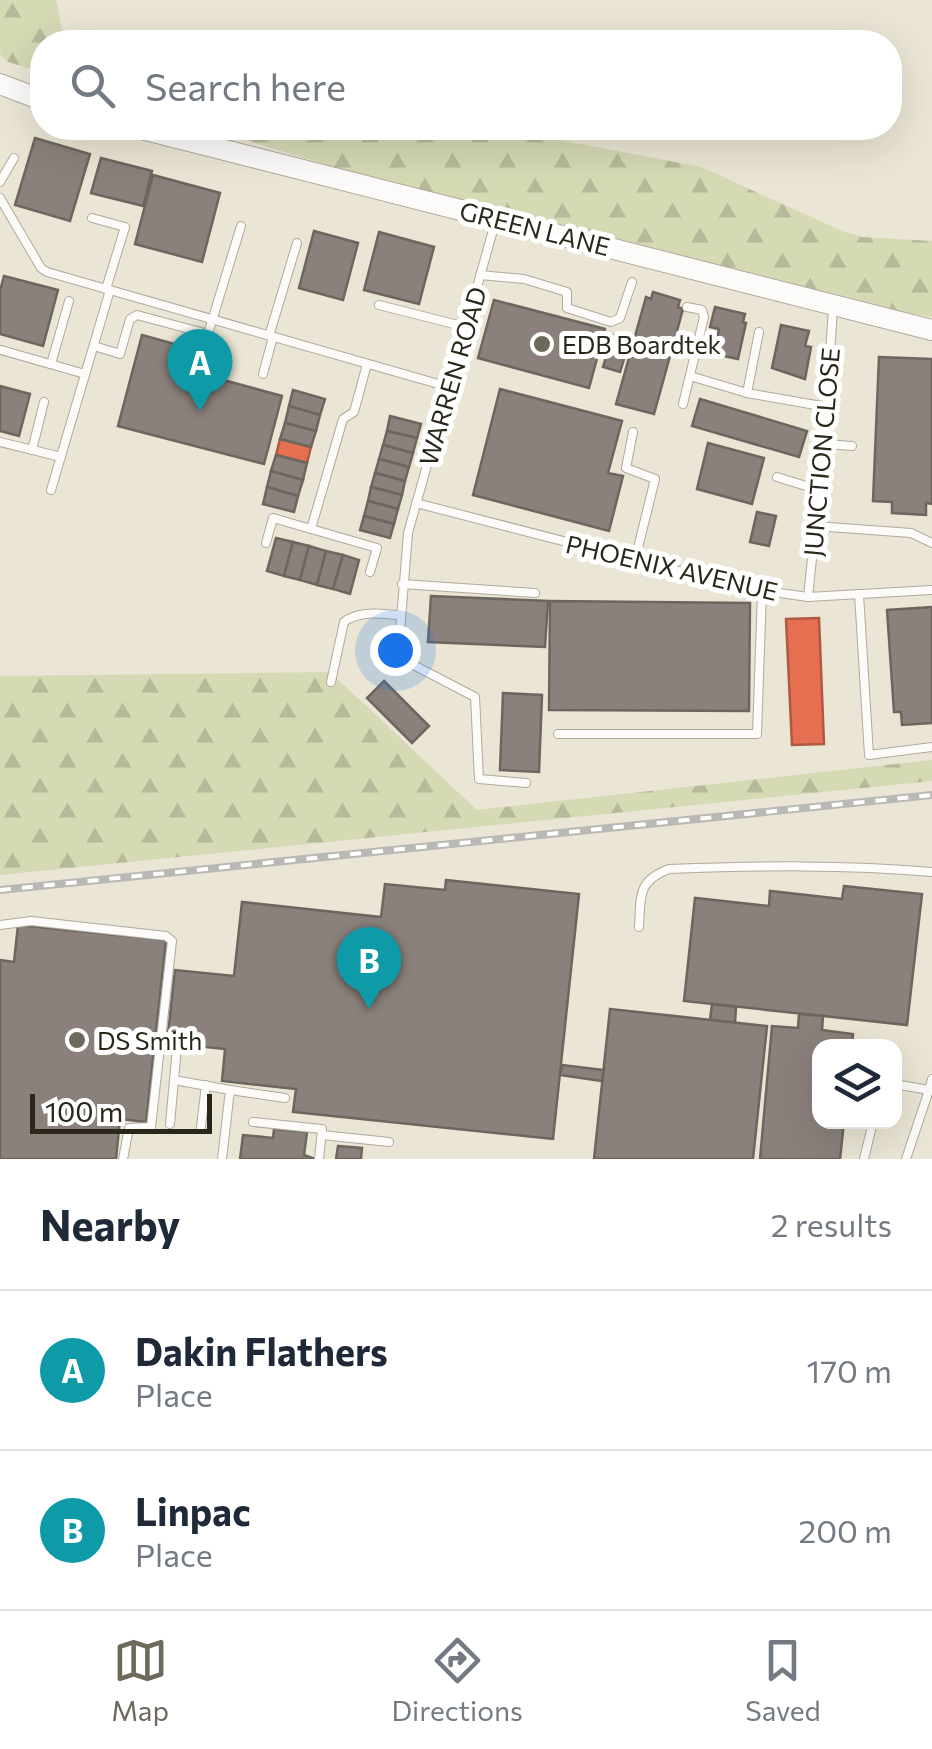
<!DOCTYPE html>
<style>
:root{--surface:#fff;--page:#f6f6f7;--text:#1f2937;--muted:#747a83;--line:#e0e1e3;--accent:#6d6a5b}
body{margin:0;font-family:Commissioner,sans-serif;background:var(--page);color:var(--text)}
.controls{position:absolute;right:30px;bottom:30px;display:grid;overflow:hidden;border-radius:20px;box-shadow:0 10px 40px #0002}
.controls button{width:90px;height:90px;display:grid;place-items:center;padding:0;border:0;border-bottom:2px solid var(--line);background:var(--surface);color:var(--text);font:50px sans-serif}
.scale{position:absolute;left:30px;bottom:25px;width:182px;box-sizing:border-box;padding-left:10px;border:5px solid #2a271a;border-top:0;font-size:28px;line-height:35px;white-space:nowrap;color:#2a271a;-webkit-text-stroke:8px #fff;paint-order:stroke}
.you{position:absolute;left:395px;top:650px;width:35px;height:35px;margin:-25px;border:8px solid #fff;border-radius:50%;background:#1a73e8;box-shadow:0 0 0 15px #1a73e833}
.badge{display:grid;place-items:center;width:65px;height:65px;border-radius:50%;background:var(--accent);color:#fff;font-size:32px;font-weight:700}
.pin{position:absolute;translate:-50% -82px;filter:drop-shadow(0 2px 5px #0008)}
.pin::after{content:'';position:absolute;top:52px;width:35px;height:30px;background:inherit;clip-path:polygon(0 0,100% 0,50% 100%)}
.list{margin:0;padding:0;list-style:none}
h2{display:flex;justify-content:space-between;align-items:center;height:130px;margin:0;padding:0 40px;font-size:42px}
h2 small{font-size:32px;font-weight:400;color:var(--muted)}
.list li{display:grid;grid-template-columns:65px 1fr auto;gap:30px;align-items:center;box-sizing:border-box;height:160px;padding:0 40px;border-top:2px solid var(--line)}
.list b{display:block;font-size:38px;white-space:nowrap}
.list p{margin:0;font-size:32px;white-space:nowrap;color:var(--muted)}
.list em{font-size:32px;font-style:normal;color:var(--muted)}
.icon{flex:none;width:55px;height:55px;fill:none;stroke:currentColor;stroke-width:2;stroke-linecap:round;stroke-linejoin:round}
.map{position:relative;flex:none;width:932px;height:1159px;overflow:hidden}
.search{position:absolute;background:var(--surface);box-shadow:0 10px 40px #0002;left:30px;right:30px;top:30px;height:110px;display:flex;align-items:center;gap:25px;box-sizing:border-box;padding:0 35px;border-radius:40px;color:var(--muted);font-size:38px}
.sheet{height:450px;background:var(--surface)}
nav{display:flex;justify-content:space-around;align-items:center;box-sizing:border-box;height:140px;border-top:2px solid var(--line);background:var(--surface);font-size:28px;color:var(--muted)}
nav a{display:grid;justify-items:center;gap:5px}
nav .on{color:var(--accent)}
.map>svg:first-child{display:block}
.forest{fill:url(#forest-firs)}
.shops{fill:#e76f51;stroke:#ae5940;stroke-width:2.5}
.industry{fill:#8a817c;stroke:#6d665f;stroke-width:2.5}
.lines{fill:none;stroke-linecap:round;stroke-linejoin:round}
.lane-casing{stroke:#afaa9d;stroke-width:10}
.secondary-casing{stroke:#afaa9d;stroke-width:22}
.lane{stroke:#fcfbf9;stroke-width:8}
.secondary{stroke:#fcfbf9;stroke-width:20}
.rail-casing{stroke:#bab8b4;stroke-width:8}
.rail{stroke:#fff;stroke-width:4;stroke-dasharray:11;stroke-linecap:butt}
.poi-dot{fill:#6d6a5b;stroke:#fff;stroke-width:4}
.labels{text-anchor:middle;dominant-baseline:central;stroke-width:10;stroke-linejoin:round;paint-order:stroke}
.street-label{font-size:25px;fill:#2a271a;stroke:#fff}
.poi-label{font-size:25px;fill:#2a271a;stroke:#fff;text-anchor:start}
</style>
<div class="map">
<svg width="932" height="1159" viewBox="0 0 932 1159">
<defs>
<pattern id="forest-firs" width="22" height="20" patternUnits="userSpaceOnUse" patternTransform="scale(2.5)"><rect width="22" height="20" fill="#d5d9b4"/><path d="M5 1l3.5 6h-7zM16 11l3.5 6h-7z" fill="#b7ba9a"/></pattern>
</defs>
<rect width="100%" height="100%" fill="#eae5d4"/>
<!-- forest -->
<g class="forest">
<path d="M0,0h56l7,35 6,7h-27v30l-34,-10 -8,-8z"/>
<path d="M209,128h289l203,39 143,65 19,5 69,4v76c-96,-14 -189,-42 -282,-66 -148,-38 -297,-75 -441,-123z"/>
<path d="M330,672l147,138 455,-50v21l-932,94v-199z"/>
</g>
<!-- shops -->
<g class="shops">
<path d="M280,439l31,8 -4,16 -31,-8z"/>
<path d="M819,618l5,126 -32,1 -6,-126z"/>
</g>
<!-- industry -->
<g class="industry">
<path d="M35,138l55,16 -20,67 -55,-16z"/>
<path d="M101,158l51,13 -9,35 -52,-13z"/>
<path d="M153,175l67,18 -18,69 -67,-18z"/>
<path d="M314,231l44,12 -15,57 -44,-12z"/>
<path d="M379,232l55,15 -15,57 -55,-14z"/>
<path d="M4,276l54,14 -15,56 -43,-12v-43z"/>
<path d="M653,292l27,8 -2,7 5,2 -29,105 -38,-10 30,-107 5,2z"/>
<path d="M494,300l111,29 -16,59 -111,-30z"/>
<path d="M715,307l30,7 -2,8 3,1 -8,36 -24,-5 5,-25 -9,-2z"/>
<path d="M781,325l28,6 -4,15 6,1 -6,32 -33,-11z"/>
<path d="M142,335l58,16 -6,21 88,24 -18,68 -146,-38z"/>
<path d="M613,335l17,5 -10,32 -17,-5z"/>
<path d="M879,357l53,2v145l-6,-1v12l-34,-2v-11l-19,-1z"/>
<path d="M0,386l30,8 -11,42 -19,-5z"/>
<path d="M500,389l122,32 -14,52 15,3 -14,55 -136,-36z"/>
<path d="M293,390l32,9 -5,16 -31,-9z"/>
<path d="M700,399l107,32 -8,26 -107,-31z"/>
<path d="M289,406l31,9 -4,16 -31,-8z"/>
<path d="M390,416l31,8 -4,14 -30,-7z"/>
<path d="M285,423l31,8 -5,16 -31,-8z"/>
<path d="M387,431l30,7 -4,15 -30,-8z"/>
<path d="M708,443l56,15 -12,46 -55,-15z"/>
<path d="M383,445l30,8 -4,14 -30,-8z"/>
<path d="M276,455l31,8 -4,17 -32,-9z"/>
<path d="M379,459l30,8 -4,14 -30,-8z"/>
<path d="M271,471l32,9 -5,16 -31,-9z"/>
<path d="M375,473l30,8 -3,14 -31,-8z"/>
<path d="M267,487l31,9 -4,16 -31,-8z"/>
<path d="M371,487l31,8 -4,14 -30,-8z"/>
<path d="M368,501l30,8 -4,15 -30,-8z"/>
<path d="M757,512l19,4 -7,30 -19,-4z"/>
<path d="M364,516l30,8 -4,14 -30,-8z"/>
<path d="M276,538l17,4 -9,34 -17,-5z"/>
<path d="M293,542l16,4 -9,34 -16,-4z"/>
<path d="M309,546l17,5 -9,34 -17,-5z"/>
<path d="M326,551l17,4 -10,34 -16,-4z"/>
<path d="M343,555l16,5 -9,34 -17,-5z"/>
<path d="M431,596l117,5 -3,46 -117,-5z"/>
<path d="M550,601l200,2 -1,108 -200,-1z"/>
<path d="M932,607v116l-30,2 -1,-13h-7l-7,-102z"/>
<path d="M384,681l45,45 -17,17 -45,-45z"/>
<path d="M503,693l39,2 -3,77 -39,-2z"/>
<path d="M446,880l133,14 -26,245 -260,-27 3,-23 -74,-8 3,-32 -58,-6 8,-73 59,6 8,-74 139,15 4,-33 60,6z"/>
<path d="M844,886l78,8 -15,131 -223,-24 11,-103 74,8 1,-15 72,8z"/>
<path d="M18,925l148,15 -20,182 -26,-3 -4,40h-116v-199l14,2z"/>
<path d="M712,1004l24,3 -1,16 -25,-3z"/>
<path d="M610,1009l157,17 -14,133h-159z"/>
<path d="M799,1014l24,2 -1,14 31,4 -1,12h-32v76h24l-4,37h-80l12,-133 26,2z"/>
<path d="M562,1065l42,5 -2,11 -42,-6z"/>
<path d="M274,1129l33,3 -3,23 11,4h-75l3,-24 30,3z"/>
<path d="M338,1146l24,2 -1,11h-25z"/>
</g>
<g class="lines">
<defs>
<g id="lane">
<path d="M0,182l14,-24"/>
<path d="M0,198l41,70 6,4 402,115"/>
<path d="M92,218l33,9 -19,62"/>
<path d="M495,223l-87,310 -10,124 77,40 4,82 47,4"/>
<path d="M480,275l44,4 43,13v16l44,14 9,-4 12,-36"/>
<path d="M379,305l87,22"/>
<path d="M269,336l28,-93"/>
<path d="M94,346l26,8 10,-35 7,-4 71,19 33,-108"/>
<path d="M1,350l84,24"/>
<path d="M51,364l18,-63"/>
<path d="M263,374l10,-37"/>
<path d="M690,376l57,17 80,14"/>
<path d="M747,393l12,-61"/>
<path d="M683,404l21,-87 -2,-7 -15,-3"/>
<path d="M633,432l-7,36 29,11 -20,81"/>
<path d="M0,442l61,15"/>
<path d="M824,444l28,2"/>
<path d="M32,450l12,-48"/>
<path d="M777,477l42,13"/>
<path d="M51,490l59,-200"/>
<path d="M416,503l329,85 63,9 124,-7"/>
<path d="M815,526l96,7 21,10"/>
<path d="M311,529l32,-110 11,-7 13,-48"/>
<path d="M266,543l7,-25 104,30 -7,24"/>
<path d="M402,584l133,9"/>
<path d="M859,594l10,161 63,-8"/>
<path d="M808,597l16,-153 9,-136"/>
<path d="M331,682l13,-60c15,-12 37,-8 56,-7"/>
<path d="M558,734h199l5,-143"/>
<path d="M0,925l31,-4 135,15 6,5 -21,186 -22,1 -6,31"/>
<path d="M639,927c2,-31 -2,-46 30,-58 88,-3 175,-5 263,3"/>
<path d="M177,1047l-3,33 56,10 -8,69"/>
<path d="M894,1084l35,6 3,-11"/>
<path d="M230,1090l55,8"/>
<path d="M253,1122l69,7 -3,30"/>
<path d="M170,1124l4,-44"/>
<path d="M201,1127l5,-42"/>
<path d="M322,1135l67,7"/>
<path d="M864,1159l9,-37"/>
<path d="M906,1159l23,-69"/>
</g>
<g id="secondary">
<path d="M0,84l42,16"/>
<path d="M138,128l794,202"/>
</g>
</defs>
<!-- lane casing -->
<use href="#lane" class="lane-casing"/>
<!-- secondary casing -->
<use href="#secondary" class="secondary-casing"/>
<!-- lane -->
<use href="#lane" class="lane"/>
<!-- secondary -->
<use href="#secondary" class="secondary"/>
<defs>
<path id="rail" d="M0,890l932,-95"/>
</defs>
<!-- rail casing -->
<use href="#rail" class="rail-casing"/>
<!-- rail -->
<use href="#rail" class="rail"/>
</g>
<!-- markers -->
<g class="poi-dot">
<circle cx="542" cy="344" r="10"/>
<circle cx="77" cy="1040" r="10"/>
</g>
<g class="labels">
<!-- street labels -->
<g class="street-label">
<text transform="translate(535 228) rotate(14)">GREEN LANE</text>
<text transform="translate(452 376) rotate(-74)">WARREN ROAD</text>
<text transform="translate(821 452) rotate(-85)">JUNCTION CLOSE</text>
<text transform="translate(672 567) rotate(13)">PHOENIX AVENUE</text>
</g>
<!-- poi labels -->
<g class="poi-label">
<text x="562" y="344">EDB Boardtek</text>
<text x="97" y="1040">DS Smith</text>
</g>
</g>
</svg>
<div class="controls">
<button><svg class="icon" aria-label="layers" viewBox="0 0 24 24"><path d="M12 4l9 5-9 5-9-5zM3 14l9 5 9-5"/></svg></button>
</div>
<div class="scale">100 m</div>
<div class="you"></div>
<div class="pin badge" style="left:200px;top:411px;background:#0f9aa8">A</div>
<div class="pin badge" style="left:369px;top:1009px;background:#0f9aa8">B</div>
<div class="search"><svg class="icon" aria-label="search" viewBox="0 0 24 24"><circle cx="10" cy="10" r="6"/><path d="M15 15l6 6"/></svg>Search here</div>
</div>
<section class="sheet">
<h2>Nearby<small>2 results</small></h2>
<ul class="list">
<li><span class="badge" style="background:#0f9aa8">A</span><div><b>Dakin Flathers</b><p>Place</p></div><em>170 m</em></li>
<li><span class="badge" style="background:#0f9aa8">B</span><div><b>Linpac</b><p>Place</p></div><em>200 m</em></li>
</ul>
</section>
<nav>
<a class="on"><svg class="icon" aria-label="map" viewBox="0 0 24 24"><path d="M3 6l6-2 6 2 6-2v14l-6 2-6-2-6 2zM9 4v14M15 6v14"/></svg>Map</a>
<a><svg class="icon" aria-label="directions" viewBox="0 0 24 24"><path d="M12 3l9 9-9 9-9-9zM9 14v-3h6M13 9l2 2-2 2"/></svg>Directions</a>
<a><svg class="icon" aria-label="saved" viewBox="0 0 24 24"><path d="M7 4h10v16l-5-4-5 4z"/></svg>Saved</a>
</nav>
